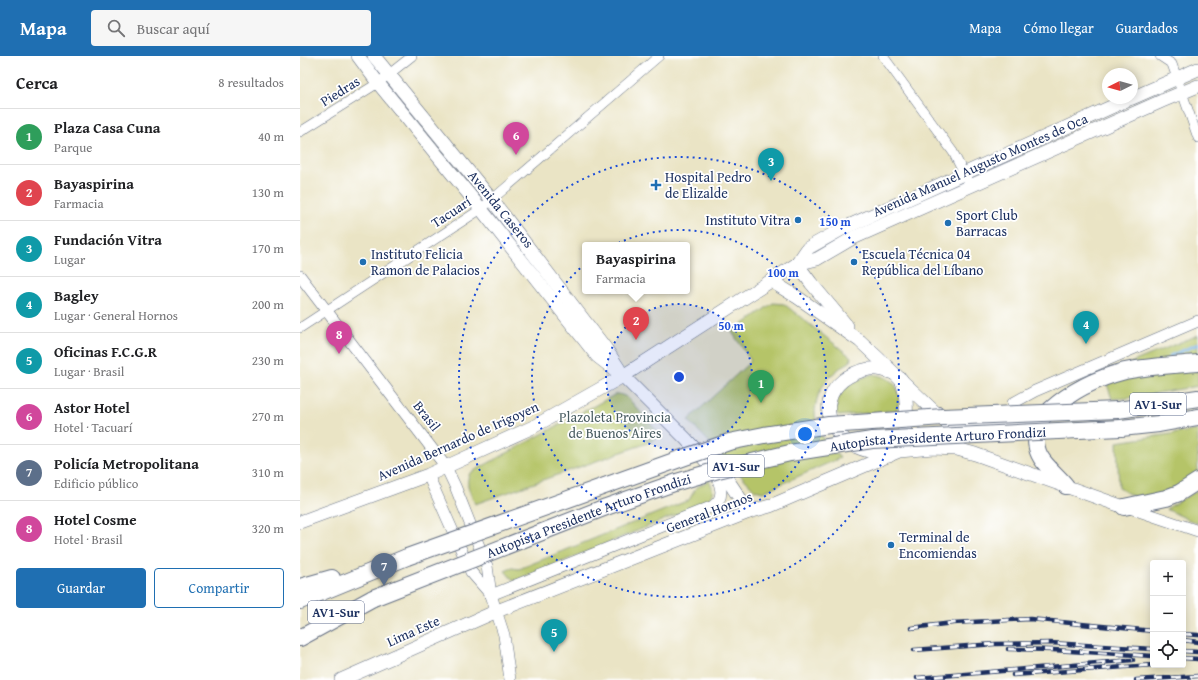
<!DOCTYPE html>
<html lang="es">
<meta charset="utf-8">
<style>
:root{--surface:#fff;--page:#f6f6f6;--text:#202124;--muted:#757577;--line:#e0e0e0;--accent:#1f6fb2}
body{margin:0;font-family:"Gentium Book Plus",serif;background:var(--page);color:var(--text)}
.controls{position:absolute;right:12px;bottom:12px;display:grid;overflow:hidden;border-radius:4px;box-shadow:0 2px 10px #0003}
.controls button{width:36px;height:36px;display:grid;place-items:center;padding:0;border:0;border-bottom:1px solid var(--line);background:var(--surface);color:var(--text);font:20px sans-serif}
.compass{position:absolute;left:802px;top:12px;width:36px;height:36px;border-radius:50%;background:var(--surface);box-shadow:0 2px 10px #0003;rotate:265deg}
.you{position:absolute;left:505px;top:378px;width:14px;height:14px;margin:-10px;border:3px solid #fff;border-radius:50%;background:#1a73e8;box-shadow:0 0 0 6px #1a73e833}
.badge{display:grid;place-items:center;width:26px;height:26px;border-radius:50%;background:var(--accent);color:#fff;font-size:13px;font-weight:700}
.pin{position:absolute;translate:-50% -33px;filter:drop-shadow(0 1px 2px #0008)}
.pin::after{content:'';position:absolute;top:21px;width:14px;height:12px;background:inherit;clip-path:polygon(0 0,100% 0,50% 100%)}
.popup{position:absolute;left:282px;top:186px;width:108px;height:52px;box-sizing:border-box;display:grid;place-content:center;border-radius:4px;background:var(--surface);filter:drop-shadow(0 1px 3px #0005);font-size:13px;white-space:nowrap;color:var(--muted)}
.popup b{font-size:15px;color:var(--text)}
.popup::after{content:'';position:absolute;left:50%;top:100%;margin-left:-8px;border:8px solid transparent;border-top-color:var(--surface)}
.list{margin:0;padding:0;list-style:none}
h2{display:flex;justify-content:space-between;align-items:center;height:52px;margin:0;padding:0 16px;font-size:17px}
h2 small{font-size:13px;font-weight:400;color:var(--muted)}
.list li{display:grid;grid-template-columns:26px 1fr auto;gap:12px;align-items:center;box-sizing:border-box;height:56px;padding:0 16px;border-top:1px solid var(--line)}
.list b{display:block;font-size:15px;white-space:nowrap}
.list p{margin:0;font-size:13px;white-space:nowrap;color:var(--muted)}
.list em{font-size:13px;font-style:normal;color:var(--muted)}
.actions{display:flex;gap:8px;padding:12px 16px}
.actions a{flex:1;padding:9px 0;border:1px solid var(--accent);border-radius:4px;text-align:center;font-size:14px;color:var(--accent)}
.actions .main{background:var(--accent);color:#fff}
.icon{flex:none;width:22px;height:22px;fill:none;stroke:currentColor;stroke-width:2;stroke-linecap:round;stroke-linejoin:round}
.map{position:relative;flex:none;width:898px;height:624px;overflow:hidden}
header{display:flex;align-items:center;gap:24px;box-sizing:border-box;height:56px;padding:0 20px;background:var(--accent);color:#fff}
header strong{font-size:19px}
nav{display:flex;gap:22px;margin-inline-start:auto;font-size:14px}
.search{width:280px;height:36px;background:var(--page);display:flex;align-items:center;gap:10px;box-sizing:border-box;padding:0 14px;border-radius:4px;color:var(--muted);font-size:15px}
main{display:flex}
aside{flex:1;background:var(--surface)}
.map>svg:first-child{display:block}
.green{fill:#b5c467;stroke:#687a62}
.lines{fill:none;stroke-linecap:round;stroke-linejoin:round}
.stream{stroke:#74afe5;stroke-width:3}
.minor-casing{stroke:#636e82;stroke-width:10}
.tertiary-casing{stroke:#636e82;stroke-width:12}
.secondary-casing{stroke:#636e82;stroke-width:14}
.motorway-casing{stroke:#636e82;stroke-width:18}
.minor{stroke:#fff;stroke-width:9}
.tertiary{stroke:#fff;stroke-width:11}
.secondary{stroke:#fff;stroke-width:13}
.motorway{stroke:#fff;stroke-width:16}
.rail-casing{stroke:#1b2f5e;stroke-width:4.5}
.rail{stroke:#fff;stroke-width:3;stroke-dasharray:9;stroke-linecap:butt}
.motorway-bridge-casing{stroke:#636e82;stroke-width:18;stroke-linecap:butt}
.motorway-bridge{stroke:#fff;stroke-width:16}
.ring{fill:none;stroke:#1d4ed8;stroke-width:2;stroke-dasharray:2 4}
.poi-dot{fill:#1f6fb2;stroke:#fff;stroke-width:1.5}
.labels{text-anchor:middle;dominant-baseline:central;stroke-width:3.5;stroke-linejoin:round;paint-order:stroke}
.shield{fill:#fff;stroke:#5f6d8e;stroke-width:1}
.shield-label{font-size:13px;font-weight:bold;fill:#1b2f5e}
.street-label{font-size:14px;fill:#1b2f5e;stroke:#fff}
.poi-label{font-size:14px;fill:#1b2f5e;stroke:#fff;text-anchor:start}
.park-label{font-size:14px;fill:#495c61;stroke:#fff}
.centre{fill:#1d4ed8;stroke:#fff;stroke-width:2}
.ring-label{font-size:12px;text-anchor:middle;font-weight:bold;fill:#1d4ed8;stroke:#fff;stroke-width:3.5;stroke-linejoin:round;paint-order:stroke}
</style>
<header>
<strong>Mapa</strong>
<div class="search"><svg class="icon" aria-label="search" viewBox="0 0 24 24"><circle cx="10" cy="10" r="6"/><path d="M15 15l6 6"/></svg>Buscar aquí</div>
<nav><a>Mapa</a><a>Cómo llegar</a><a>Guardados</a></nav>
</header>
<main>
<aside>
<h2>Cerca<small>8 resultados</small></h2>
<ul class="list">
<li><span class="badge" style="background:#2e9e5b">1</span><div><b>Plaza Casa Cuna</b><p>Parque</p></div><em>40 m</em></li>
<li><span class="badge" style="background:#e0444e">2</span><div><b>Bayaspirina</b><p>Farmacia</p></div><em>130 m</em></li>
<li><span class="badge" style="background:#0f9aa8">3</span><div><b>Fundación Vitra</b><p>Lugar</p></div><em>170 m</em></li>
<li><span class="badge" style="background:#0f9aa8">4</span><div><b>Bagley</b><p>Lugar · General Hornos</p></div><em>200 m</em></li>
<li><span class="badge" style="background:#0f9aa8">5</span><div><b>Oficinas F.C.G.R</b><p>Lugar · Brasil</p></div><em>230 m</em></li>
<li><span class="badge" style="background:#d1479c">6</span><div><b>Astor Hotel</b><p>Hotel · Tacuarí</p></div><em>270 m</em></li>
<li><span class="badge" style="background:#5c6f8a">7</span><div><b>Policía Metropolitana</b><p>Edificio público</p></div><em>310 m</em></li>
<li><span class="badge" style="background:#d1479c">8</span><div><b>Hotel Cosme</b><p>Hotel · Brasil</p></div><em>320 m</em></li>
</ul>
<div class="actions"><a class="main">Guardar</a><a>Compartir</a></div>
</aside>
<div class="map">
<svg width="898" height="624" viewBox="0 0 898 624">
<rect width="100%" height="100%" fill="#fff"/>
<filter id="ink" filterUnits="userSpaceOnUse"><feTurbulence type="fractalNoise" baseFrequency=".025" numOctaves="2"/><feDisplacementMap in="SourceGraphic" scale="8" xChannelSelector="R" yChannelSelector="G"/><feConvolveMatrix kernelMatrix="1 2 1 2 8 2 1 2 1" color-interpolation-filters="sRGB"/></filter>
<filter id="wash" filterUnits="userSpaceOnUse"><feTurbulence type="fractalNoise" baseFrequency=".012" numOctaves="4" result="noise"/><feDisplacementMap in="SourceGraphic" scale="16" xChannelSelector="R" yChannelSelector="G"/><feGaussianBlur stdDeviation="0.9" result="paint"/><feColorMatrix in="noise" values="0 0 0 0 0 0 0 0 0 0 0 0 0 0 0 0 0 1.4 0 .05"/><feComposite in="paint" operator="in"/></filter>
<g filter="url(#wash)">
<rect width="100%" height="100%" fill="#eae4c5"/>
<!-- green -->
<g class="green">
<path d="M473,247l11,1 67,53 -1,5c-26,13 -43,41 -31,69 4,10 14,19 21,27l-77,34 -8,-2 -67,-70 63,-59 -19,-29z"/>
<path d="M898,279v24l-80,9z"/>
<path d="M898,311v19l-69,12 -17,1 -5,-15 14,-7z"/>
<path d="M573,318c21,4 30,14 24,36l-58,6 -3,-4c0,-4 1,-10 2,-13 6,-14 22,-21 35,-25z"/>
<path d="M316,338h3l8,3 33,37 -7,7 -178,63c-4,-10 -11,-20 -5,-31z"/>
<path d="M898,374v44c-17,11 -44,29 -65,22 -5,-2 -10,-6 -14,-8l-2,-46z"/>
<path d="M409,424c9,16 -1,21 -14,27l-177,73h-5l-8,-9 7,-3 7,1 170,-69 7,-12z"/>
<path d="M898,434v34l-32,-15z"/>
</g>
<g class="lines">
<!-- stream -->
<path class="stream" d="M870,300l28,-12"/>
</g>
</g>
<g filter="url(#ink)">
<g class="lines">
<defs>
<g id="minor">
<path d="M583,0l70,96 17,34"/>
<path d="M860,0l12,8 26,74"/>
<path d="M0,76l78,-49 34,-27"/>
<path d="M0,272l181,-119 178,-153"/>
</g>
<g id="tertiary">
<path d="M0,220l146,191 9,19 32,80 4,29 13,40 6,45"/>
<path d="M713,347l22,-12 163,-70"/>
<path d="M128,419l43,97 20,23"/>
<path d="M827,451l71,24"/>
<path d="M191,539l222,-89c14,-9 6,-24 1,-36"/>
</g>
<g id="secondary">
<path d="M58,0l20,27 103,126 116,147 26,20 63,63 28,31 11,6 24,36"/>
<path d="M74,0l118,144 114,149 13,20"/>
<path d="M832,42l66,-29"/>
<path d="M497,208l11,-16 34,-19 289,-131"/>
<path d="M497,208l14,19 36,43"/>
<path d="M471,225l26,16 63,44 78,74"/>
<path d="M601,323c9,22 5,46 1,67"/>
<path d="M589,400c-12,-3 -27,-5 -38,-12 -38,-25 -25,-67 18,-75 8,-1 16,1 24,4"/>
<path d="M0,466l128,-47 105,-48 90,-51 174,-112 20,-5 36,-21 309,-137 36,-15"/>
<path d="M41,624l156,-69 252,-99 21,-6 129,-55 34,-3 24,1 18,5 149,53"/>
</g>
<g id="motorway">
<path d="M818,354l80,-12"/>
<path d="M638,359c8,4 16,11 25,14 18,5 56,-7 75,-13"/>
<path d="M821,372l38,-4 39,-7"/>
<path d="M766,430c-9,-12 -26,-23 -29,-38 -2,-8 -1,-20 3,-27 2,-4 7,-8 10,-11 21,-19 48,-32 75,-39 24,-5 49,-6 73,-8"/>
<path d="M824,451l42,-9 13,-5 19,-12"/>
<path d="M0,531l32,-9"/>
<path d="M0,545l107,-44"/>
<path d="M0,582l73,-40"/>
</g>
</defs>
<!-- minor casing -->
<use href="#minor" class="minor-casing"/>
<!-- tertiary casing -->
<use href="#tertiary" class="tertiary-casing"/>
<!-- secondary casing -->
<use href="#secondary" class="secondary-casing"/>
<!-- motorway casing -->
<use href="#motorway" class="motorway-casing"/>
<!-- minor -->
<use href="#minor" class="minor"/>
<!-- tertiary -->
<use href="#tertiary" class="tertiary"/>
<!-- secondary -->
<use href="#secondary" class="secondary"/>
<!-- motorway -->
<use href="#motorway" class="motorway"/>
<defs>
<g id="rail">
<path d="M611,572l42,-5 77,-4 123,12"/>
<path d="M883,578l15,1"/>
<path d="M883,584l15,2"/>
<path d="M708,593l45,1 100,6"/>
<path d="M614,594l81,-6 55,-1 103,6"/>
<path d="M883,595l15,1"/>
<path d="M883,602l15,1"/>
<path d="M713,619l140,-10"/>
<path d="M617,622l216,-18"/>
<path d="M836,624l62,-4"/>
</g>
</defs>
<!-- rail casing -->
<use href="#rail" class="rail-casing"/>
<!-- rail -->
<use href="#rail" class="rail"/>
<defs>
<g id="motorway-bridge">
<path d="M107,501l281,-101 41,-14 35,-7 65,-10 114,-8 175,-7"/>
<path id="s1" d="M73,542l233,-91 71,-25 41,-12 72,-17 82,-13 249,-12"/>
</g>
</defs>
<!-- motorway-bridge casing -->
<use href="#motorway-bridge" class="motorway-bridge-casing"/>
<!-- motorway-bridge -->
<use href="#motorway-bridge" class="motorway-bridge"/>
</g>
</g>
<!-- distance rings -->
<circle cx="379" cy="321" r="73" fill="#1d4ed8" fill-opacity=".12"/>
<g class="ring">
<circle cx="379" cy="321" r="73"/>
<circle cx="379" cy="321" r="147"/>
<circle cx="379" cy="321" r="220"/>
</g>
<!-- markers -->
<g class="poi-dot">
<path d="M354 123h4v4h4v4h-4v4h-4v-4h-4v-4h4z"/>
<circle cx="498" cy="164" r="4"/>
<circle cx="648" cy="167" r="4"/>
<circle cx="63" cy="206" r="4"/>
<circle cx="554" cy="206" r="4"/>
<circle cx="591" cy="489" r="4"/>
</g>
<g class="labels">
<!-- shield labels -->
<g class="shield">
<rect x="830" y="337" width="56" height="22" rx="3"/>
<rect x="408" y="399" width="56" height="22" rx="3"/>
<rect x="8" y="545" width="56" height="22" rx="3"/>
</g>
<g class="shield-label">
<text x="858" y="348">AV1-Sur</text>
<text x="436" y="410">AV1-Sur</text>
<text x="36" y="556">AV1-Sur</text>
</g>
<!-- street labels -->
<g class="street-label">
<text transform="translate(40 35) rotate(-32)">Piedras</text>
<text transform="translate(680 109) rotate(-24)">Avenida Manuel Augusto Montes de Oca</text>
<text transform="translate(201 153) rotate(51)">Avenida Caseros</text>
<text transform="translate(151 156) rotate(-33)">Tacuarí</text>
<text transform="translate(127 360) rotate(52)">Brasil</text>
<text stroke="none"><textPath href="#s1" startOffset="591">Autopista Presidente Arturo Frondizi</textPath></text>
<text transform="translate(158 385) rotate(-24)">Avenida Bernardo de Irigoyen</text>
<text transform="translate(409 456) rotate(-21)">General Hornos</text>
<text stroke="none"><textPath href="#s1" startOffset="231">Autopista Presidente Arturo Frondizi</textPath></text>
<text transform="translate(113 575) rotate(-24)">Lima Este</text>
</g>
<!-- poi labels -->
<g class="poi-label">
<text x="365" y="121">Hospital Pedro<tspan x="365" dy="16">de Elizalde</tspan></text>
<text x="656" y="159">Sport Club<tspan x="656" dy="16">Barracas</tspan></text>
<text x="490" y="164" text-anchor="end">Instituto Vitra</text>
<text x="71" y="198">Instituto Felicia<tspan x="71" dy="16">Ramon de Palacios</tspan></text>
<text x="562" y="198">Escuela Técnica 04<tspan x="562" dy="16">República del Líbano</tspan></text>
<text x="599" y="481">Terminal de<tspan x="599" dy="16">Encomiendas</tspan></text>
</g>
<!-- park labels -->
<g class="park-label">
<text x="315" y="361">Plazoleta Provincia<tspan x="315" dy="16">de Buenos Aires</tspan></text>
</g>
</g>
<circle cx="379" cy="321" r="6" class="centre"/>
<g class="ring-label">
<text x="535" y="170">150 m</text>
<text x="483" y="221">100 m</text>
<text x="431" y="274">50 m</text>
</g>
</svg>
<div class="controls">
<button>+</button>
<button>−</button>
<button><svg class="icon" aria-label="locate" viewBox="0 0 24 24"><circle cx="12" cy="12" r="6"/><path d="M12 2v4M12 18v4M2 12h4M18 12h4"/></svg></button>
</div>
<svg class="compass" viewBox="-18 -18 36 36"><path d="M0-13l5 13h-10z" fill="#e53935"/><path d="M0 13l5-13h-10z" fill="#757577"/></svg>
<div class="you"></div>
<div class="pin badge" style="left:461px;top:347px;background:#2e9e5b">1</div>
<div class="pin badge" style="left:336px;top:284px;background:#e0444e">2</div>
<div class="popup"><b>Bayaspirina</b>Farmacia</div>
<div class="pin badge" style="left:471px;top:125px;background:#0f9aa8">3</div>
<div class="pin badge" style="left:786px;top:288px;background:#0f9aa8">4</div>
<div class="pin badge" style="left:254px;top:596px;background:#0f9aa8">5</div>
<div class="pin badge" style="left:216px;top:99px;background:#d1479c">6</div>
<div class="pin badge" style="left:84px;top:530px;background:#5c6f8a">7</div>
<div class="pin badge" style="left:39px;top:298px;background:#d1479c">8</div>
</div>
</main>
